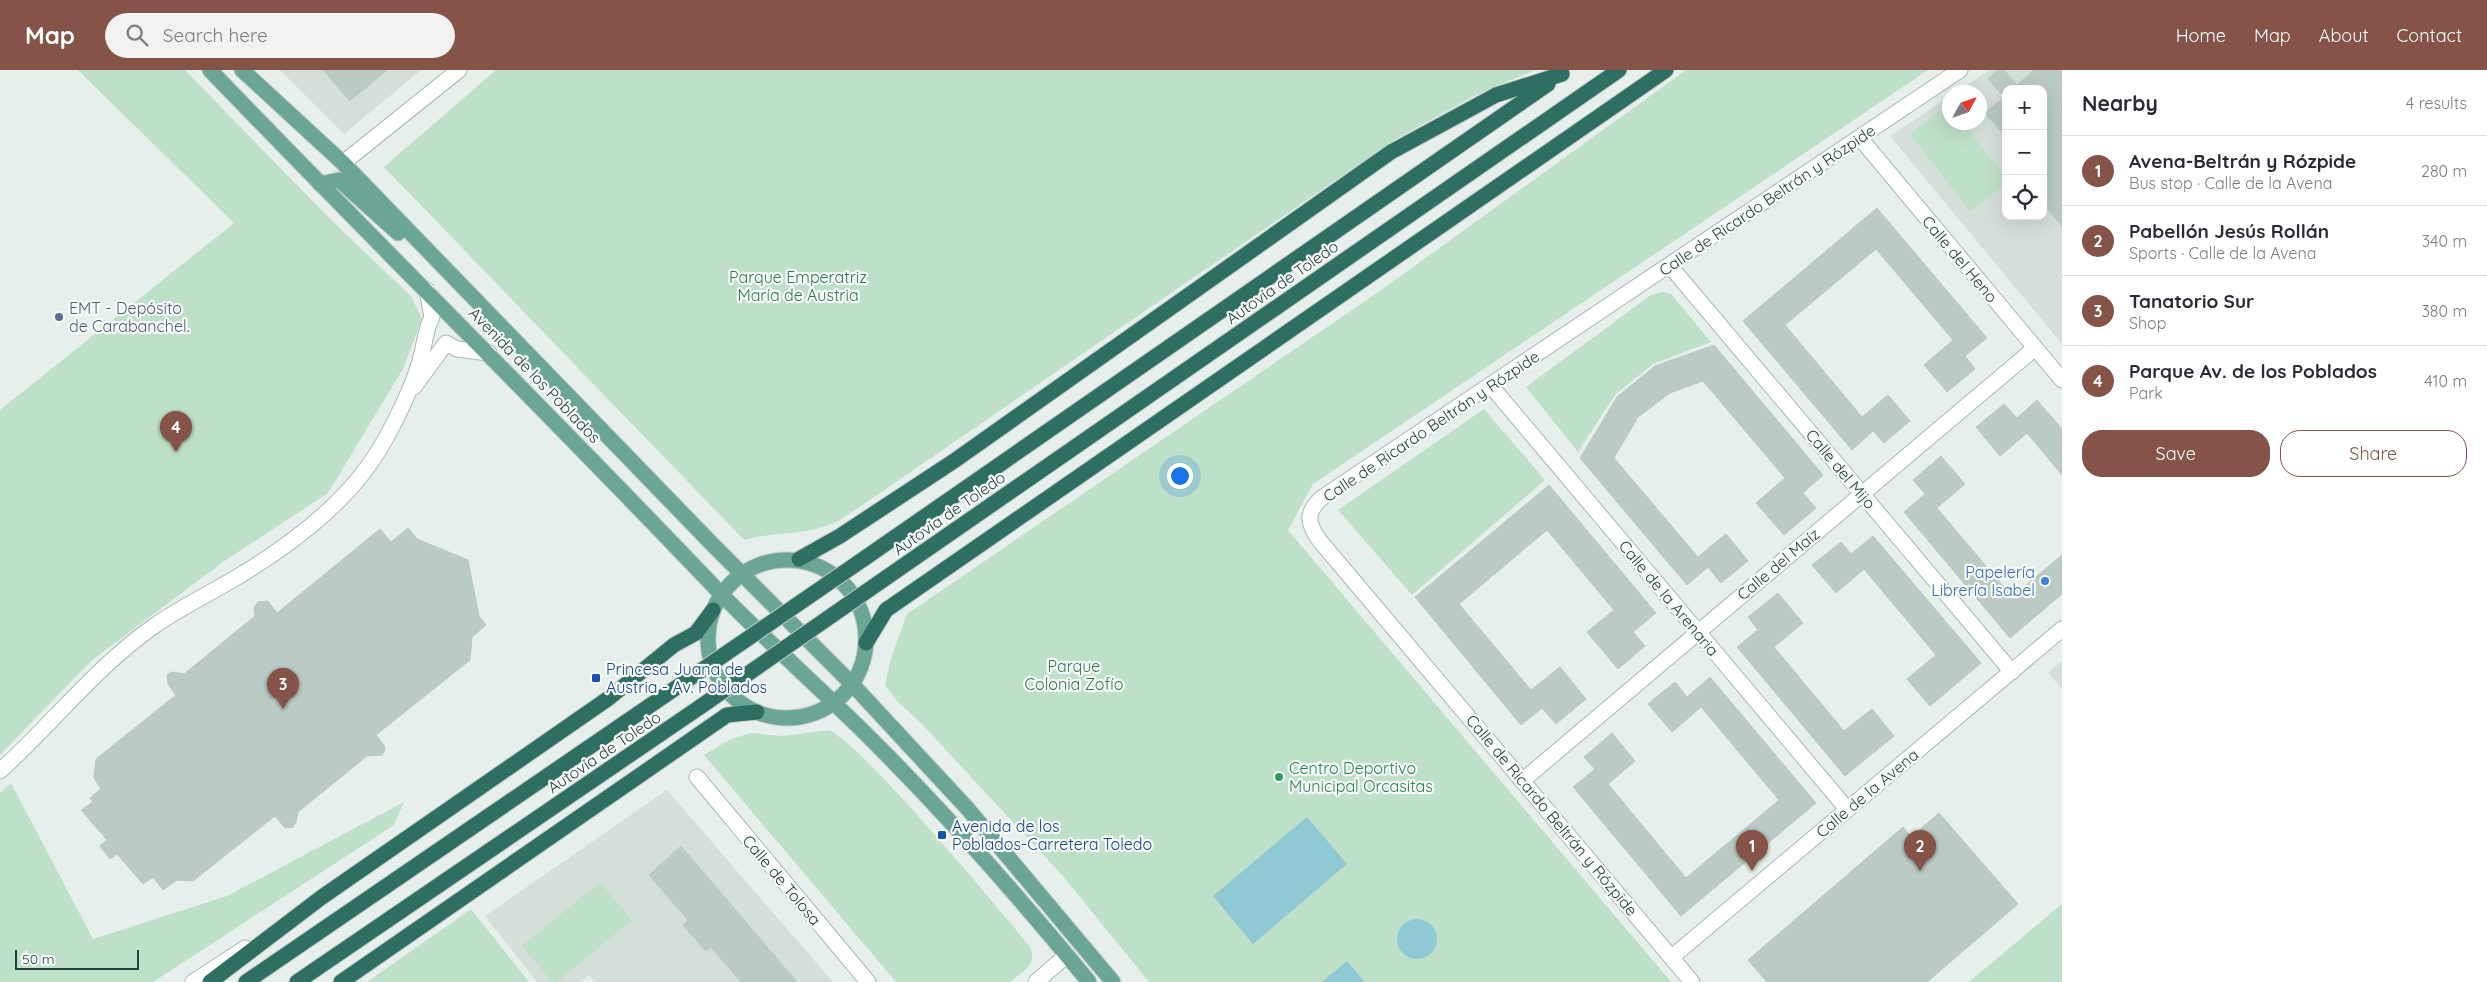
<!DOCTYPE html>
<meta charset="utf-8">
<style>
:root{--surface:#fff;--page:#f2f2f3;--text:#2b2b33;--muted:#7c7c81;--line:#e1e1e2;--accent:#855347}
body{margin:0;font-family:Quicksand,sans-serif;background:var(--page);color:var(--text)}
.controls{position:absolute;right:15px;top:15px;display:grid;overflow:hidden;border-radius:10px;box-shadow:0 5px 20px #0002}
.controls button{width:45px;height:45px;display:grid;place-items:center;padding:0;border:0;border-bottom:1px solid var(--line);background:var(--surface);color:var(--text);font:25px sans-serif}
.compass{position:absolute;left:1942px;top:15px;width:45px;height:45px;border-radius:50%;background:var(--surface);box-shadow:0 5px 20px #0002;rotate:50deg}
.scale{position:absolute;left:15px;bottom:12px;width:124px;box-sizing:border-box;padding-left:5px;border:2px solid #24423a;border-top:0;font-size:14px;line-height:18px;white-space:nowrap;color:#24423a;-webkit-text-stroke:4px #f7fbf9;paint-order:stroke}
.you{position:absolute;left:1179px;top:405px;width:18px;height:18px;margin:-12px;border:4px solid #fff;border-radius:50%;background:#1a73e8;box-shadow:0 0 0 8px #1a73e833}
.badge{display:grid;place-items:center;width:32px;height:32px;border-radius:50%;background:var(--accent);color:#fff;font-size:16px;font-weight:700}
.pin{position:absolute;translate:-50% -41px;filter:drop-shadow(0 1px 2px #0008)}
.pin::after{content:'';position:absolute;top:26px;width:18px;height:15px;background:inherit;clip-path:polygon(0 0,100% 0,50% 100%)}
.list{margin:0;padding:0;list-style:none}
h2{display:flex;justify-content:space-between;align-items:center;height:65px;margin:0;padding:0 20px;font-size:21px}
h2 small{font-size:16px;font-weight:400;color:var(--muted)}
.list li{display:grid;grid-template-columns:32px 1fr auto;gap:15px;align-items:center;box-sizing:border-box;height:70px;padding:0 20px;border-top:1px solid var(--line)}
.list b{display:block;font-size:19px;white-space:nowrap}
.list p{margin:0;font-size:16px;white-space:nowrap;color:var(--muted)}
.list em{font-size:16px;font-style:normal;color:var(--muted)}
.actions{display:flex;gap:10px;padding:15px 20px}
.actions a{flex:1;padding:11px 0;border:1px solid var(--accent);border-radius:20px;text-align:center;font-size:18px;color:var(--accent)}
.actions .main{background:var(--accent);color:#fff}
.icon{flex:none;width:28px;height:28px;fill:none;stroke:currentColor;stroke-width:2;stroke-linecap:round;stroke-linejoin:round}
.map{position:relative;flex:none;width:2062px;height:912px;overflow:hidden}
header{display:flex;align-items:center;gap:30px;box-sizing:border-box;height:70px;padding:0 25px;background:var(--accent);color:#fff}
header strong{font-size:24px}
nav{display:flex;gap:28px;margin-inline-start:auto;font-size:18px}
.search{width:350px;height:45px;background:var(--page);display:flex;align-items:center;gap:12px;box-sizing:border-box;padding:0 18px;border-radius:28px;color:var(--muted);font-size:19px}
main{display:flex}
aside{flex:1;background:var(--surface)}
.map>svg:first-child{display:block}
.built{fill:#d4dfda;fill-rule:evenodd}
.green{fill:#bfe0c8}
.water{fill:#8ec9d4}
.building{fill:#bbcac4;stroke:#b8c9c2}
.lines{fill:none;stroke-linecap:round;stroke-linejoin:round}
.street-casing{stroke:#a8b8b2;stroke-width:17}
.primary-casing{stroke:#c2cac8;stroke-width:17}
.highway-casing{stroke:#c2cac8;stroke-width:17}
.street{stroke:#fff;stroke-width:15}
.primary{stroke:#6aa596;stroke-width:15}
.highway{stroke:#2f6f62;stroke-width:15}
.highway-bridge-casing{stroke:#c2cac8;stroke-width:17;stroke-linecap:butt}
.highway-bridge{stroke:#2f6f62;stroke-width:15}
.service-dot{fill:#5c6f8a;stroke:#f7fbf9;stroke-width:2}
.shop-dot{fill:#3f7fe0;stroke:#f7fbf9;stroke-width:2}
.transit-dot{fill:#1a4fb4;stroke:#f7fbf9;stroke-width:2}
.leisure-dot{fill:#2e9e5b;stroke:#f7fbf9;stroke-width:2}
.labels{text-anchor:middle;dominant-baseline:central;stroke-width:4.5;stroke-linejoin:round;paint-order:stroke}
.street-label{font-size:16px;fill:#24423a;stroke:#f7fbf9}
.park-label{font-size:16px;fill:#2d7a4b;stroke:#f7fbf9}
.service-label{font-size:16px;fill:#4e5e75;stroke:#f7fbf9;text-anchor:start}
.shop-label{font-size:16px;fill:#366cbe;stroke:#f7fbf9;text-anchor:end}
.transit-label{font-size:16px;fill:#164399;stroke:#f7fbf9;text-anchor:start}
.leisure-label{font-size:16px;fill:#27864d;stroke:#f7fbf9;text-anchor:start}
</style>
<header>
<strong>Map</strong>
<div class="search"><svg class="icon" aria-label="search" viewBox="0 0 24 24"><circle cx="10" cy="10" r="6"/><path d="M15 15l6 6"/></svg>Search here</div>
<nav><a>Home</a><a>Map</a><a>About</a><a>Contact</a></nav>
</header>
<main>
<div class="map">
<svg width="2062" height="912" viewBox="0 0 2062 912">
<rect width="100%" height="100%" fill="#e6efeb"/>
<!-- built -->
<g class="built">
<path d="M280,0h141l-77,64z"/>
<path d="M1990,0h72v274l-172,-208 59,-39 1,25h30v-30h-24zM2006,19h37v127h-37z"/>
<path d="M2062,591v28l-14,-16z"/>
<path d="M667,720l166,192h-238l-6,-7 -8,7h-44l-52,-66z"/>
</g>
<!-- green -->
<g class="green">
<path d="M78,0h107l146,150 80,76 11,23 -19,50 -75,124 -105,69 -132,99 -91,94v-345l234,-187z"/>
<path d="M496,0h1039l-63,27 -78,43 -552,379c-30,17 -65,12 -98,21l-360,-373z"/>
<path d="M1686,0h242l-615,414 -25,46 383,452h-522l-87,-107 -141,-152 -24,-22 -12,-16 6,-27 16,-44 470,-321z"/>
<path d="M1949,34l1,18 13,1 43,55v5l-36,28 -60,-77z"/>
<path d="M1662,222l9,2 40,48 -58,22 -38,31 -37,57 -52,-65 125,-92z"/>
<path d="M1484,339l61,71 -133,115 -74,-85z"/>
<path d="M830,660c30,21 55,50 80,77 41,46 81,92 120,140 8,18 -7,24 -20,35h-114l-192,-227 25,-15 21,-7 32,3z"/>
<path d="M11,713l82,156 134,-43 177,-94 -10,23 -241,157h-153v-189z"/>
<path d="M600,812l32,38 -75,62h-5l-30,-36z"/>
<path d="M2062,834v78h-93z"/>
<path d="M471,839l58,73h-162z"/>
</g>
<!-- water -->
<g class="water">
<path d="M1307,747l40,47 -94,80 -40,-48z"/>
<circle cx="1417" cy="869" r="20"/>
<path d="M1347,891l18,21h-43z"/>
</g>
<!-- building -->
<g class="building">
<path d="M323,0h64l-37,31z"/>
<path d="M1998,0h6l13,15 17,-15h28v156l-19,-22v-115h-37v48l-21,-24 19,-16 -16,-18z"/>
<path d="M1877,138l110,130 -22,18 10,13 -28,23 -23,-27 29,-25 -77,-91 -91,76 77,92 26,-22 22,26 -26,22 -11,-12 -21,19 -109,-129z"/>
<path d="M1714,275l109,130 -20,18 13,15 -32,27 -28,-32 29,-25 -82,-97 -33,12 -32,24 -24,41 84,99 28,-23 22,27 -27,22 -13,-16 -21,18 -107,-127 37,-61 38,-31z"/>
<path d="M2037,330l25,29v46l-35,-42 -27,23 -24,-29 28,-23 13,14z"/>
<path d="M1941,386l24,28 -28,24 75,89 50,-42v39l-52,44 -106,-126 21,-18 -12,-14z"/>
<path d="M1549,415l107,128 -23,19 12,14 -27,23 -31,-37 27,-22 -67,-80 -88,74 72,86 29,-23 26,32 -30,25 -14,-16 -21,17 -106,-128z"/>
<path d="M408,458l9,11 51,21 11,56 7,9 -14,12 -2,23 -94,75 8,10 1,5 -3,5 -15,1 -69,56 -2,10 -3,5 -8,1 -10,-12 -82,65 -16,-1 -14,10 -10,-13 -10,7 -26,-30 -7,5 -10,-13 7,-6 -26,-30 12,-8 -3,-4 11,-9 -7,-11 2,-19 80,-64 -8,-11 -1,-9 5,-3 12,2 71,-58 -1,-8 4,-6 10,-1 9,12 103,-84 11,13z"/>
<path d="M1873,466l108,127 -51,43 -23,-27 29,-24 -72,-86 -28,24 -24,-28 29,-23 10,12z"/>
<path d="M1778,523l25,30 -29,24 70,84 28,-22 22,27 -49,40 -108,-129 21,-17 -10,-13z"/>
<path d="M1710,607l106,126 -135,113 -108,-129 22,-18 -11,-12 28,-24 23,28 -27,23 78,94 93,-78 -78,-93 -29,25 -24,-28 27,-22 12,15z"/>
<path d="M1939,743l79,91 -91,78h-160l-19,-22 155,-133 8,10z"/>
<path d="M681,776l116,136h-56l-30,-35 -5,4 -23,-26 5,-5 -39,-45z"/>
</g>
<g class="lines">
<defs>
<g id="street">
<path d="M1860,68l202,242"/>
<path d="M343,93l116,-93"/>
<path d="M1670,196l342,406"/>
<path d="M1491,316l356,423"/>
<path d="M414,317l32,-44 11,6 32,4"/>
<path d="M0,701c52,-47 96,-104 154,-145 27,-19 57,-33 85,-50 46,-28 95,-63 127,-107 20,-26 47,-81 55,-112 4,-14 4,-27 11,-40l-5,-27"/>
<path d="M697,707l171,205"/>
<path d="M1522,711l513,-433"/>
<path d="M1672,887l390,-328"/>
<path d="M193,912l52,-34"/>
<path d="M1036,912l31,-27"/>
<path d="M1692,912l-372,-441c-13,-18 -15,-29 3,-44l637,-427"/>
</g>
<g id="primary">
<path d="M210,0c169,176 343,347 511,524 49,50 102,97 151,146 77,77 148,158 217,242"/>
<path d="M242,0l101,93 370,382 139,139 115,124 146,174"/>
<path d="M320,114l19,-4 59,53"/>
<circle cx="787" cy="569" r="79"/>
</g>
<g id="highway">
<path d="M865,488l683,-474"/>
<path d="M799,489l41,-23 114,-75 437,-309 105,-57 66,-21"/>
<path d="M880,512l739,-512"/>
<path d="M866,573l20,-33 780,-540"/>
<path d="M210,912l112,-85 287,-199 65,-53 22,-12 17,-23"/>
<path d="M246,912l437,-299"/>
<path d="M297,912l403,-275"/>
<path d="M341,912l386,-267 30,-3"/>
</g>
</defs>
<!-- street casing -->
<use href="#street" class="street-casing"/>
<!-- primary casing -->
<use href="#primary" class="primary-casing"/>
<!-- highway casing -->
<use href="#highway" class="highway-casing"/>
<!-- street -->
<use href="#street" class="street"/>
<!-- primary -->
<use href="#primary" class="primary"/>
<!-- highway -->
<use href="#highway" class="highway"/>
<defs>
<g id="highway-bridge">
<path d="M683,613l182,-125"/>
<path d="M700,637l180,-125"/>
</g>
</defs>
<!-- highway-bridge casing -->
<use href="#highway-bridge" class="highway-bridge-casing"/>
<!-- highway-bridge -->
<use href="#highway-bridge" class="highway-bridge"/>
</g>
<!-- markers -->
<circle class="service-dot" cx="59" cy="247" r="5"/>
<circle class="shop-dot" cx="2045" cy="511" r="5"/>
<g class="transit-dot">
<rect x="591" y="603" width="10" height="10" rx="2.5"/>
<rect x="937" y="760" width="10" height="10" rx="2.5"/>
</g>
<circle class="leisure-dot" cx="1279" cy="707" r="5"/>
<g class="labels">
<!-- street labels -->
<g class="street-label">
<text transform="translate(1767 130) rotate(-34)">Calle de Ricardo Beltrán y Rózpide</text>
<text transform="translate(1960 189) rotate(50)">Calle del Heno</text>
<text transform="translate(1282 212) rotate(-35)">Autovía de Toledo</text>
<text transform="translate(535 305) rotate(46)">Avenida de los Poblados</text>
<text transform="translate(1431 356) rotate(-34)">Calle de Ricardo Beltrán y Rózpide</text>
<text transform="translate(1841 399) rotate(50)">Calle del Mijo</text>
<text transform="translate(949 443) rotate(-35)">Autovía de Toledo</text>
<text transform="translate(1778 494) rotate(-40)">Calle del Maíz</text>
<text transform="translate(1669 528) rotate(50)">Calle de la Arenaria</text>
<text transform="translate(604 682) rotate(-34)">Autovía de Toledo</text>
<text transform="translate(1867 723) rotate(-40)">Calle de la Avena</text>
<text transform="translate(1552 745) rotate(50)">Calle de Ricardo Beltrán y Rózpide</text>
<text transform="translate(782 810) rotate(50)">Calle de Tolosa</text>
</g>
<!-- park labels -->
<g class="park-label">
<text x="798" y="207">Parque Emperatriz<tspan x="798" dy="18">María de Austria</tspan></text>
<text x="1074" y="596">Parque<tspan x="1074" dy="18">Colonia Zofío</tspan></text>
</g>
<!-- service labels -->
<g class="service-label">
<text x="69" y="238">EMT - Depósito<tspan x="69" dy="18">de Carabanchel.</tspan></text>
</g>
<!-- shop labels -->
<g class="shop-label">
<text x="2035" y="502">Papelería<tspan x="2035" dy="18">Librería Isabel</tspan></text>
</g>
<!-- transit labels -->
<g class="transit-label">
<text x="606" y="599">Princesa Juana de<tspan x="606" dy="18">Austria - Av. Poblados</tspan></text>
<text x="952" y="756">Avenida de los<tspan x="952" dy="18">Poblados-Carretera Toledo</tspan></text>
</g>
<!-- leisure labels -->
<g class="leisure-label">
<text x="1289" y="698">Centro Deportivo<tspan x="1289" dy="18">Municipal Orcasitas</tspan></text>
</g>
</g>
</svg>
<div class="controls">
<button>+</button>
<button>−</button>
<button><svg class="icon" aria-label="locate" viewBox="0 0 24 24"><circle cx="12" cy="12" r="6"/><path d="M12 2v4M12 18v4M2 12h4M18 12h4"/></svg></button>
</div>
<svg class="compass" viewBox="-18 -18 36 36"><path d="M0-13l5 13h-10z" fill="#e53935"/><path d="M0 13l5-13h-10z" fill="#7c7c81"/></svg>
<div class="scale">50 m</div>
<div class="you"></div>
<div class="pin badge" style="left:1752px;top:801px">1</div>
<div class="pin badge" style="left:1920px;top:801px">2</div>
<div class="pin badge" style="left:283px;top:639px">3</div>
<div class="pin badge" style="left:176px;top:382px">4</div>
</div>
<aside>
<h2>Nearby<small>4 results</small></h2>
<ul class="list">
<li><span class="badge">1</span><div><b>Avena-Beltrán y Rózpide</b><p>Bus stop · Calle de la Avena</p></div><em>280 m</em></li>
<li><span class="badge">2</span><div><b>Pabellón Jesús Rollán</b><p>Sports · Calle de la Avena</p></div><em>340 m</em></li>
<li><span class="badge">3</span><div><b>Tanatorio Sur</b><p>Shop</p></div><em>380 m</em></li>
<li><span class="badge">4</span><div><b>Parque Av. de los Poblados</b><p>Park</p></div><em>410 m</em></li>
</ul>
<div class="actions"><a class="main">Save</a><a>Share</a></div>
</aside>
</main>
